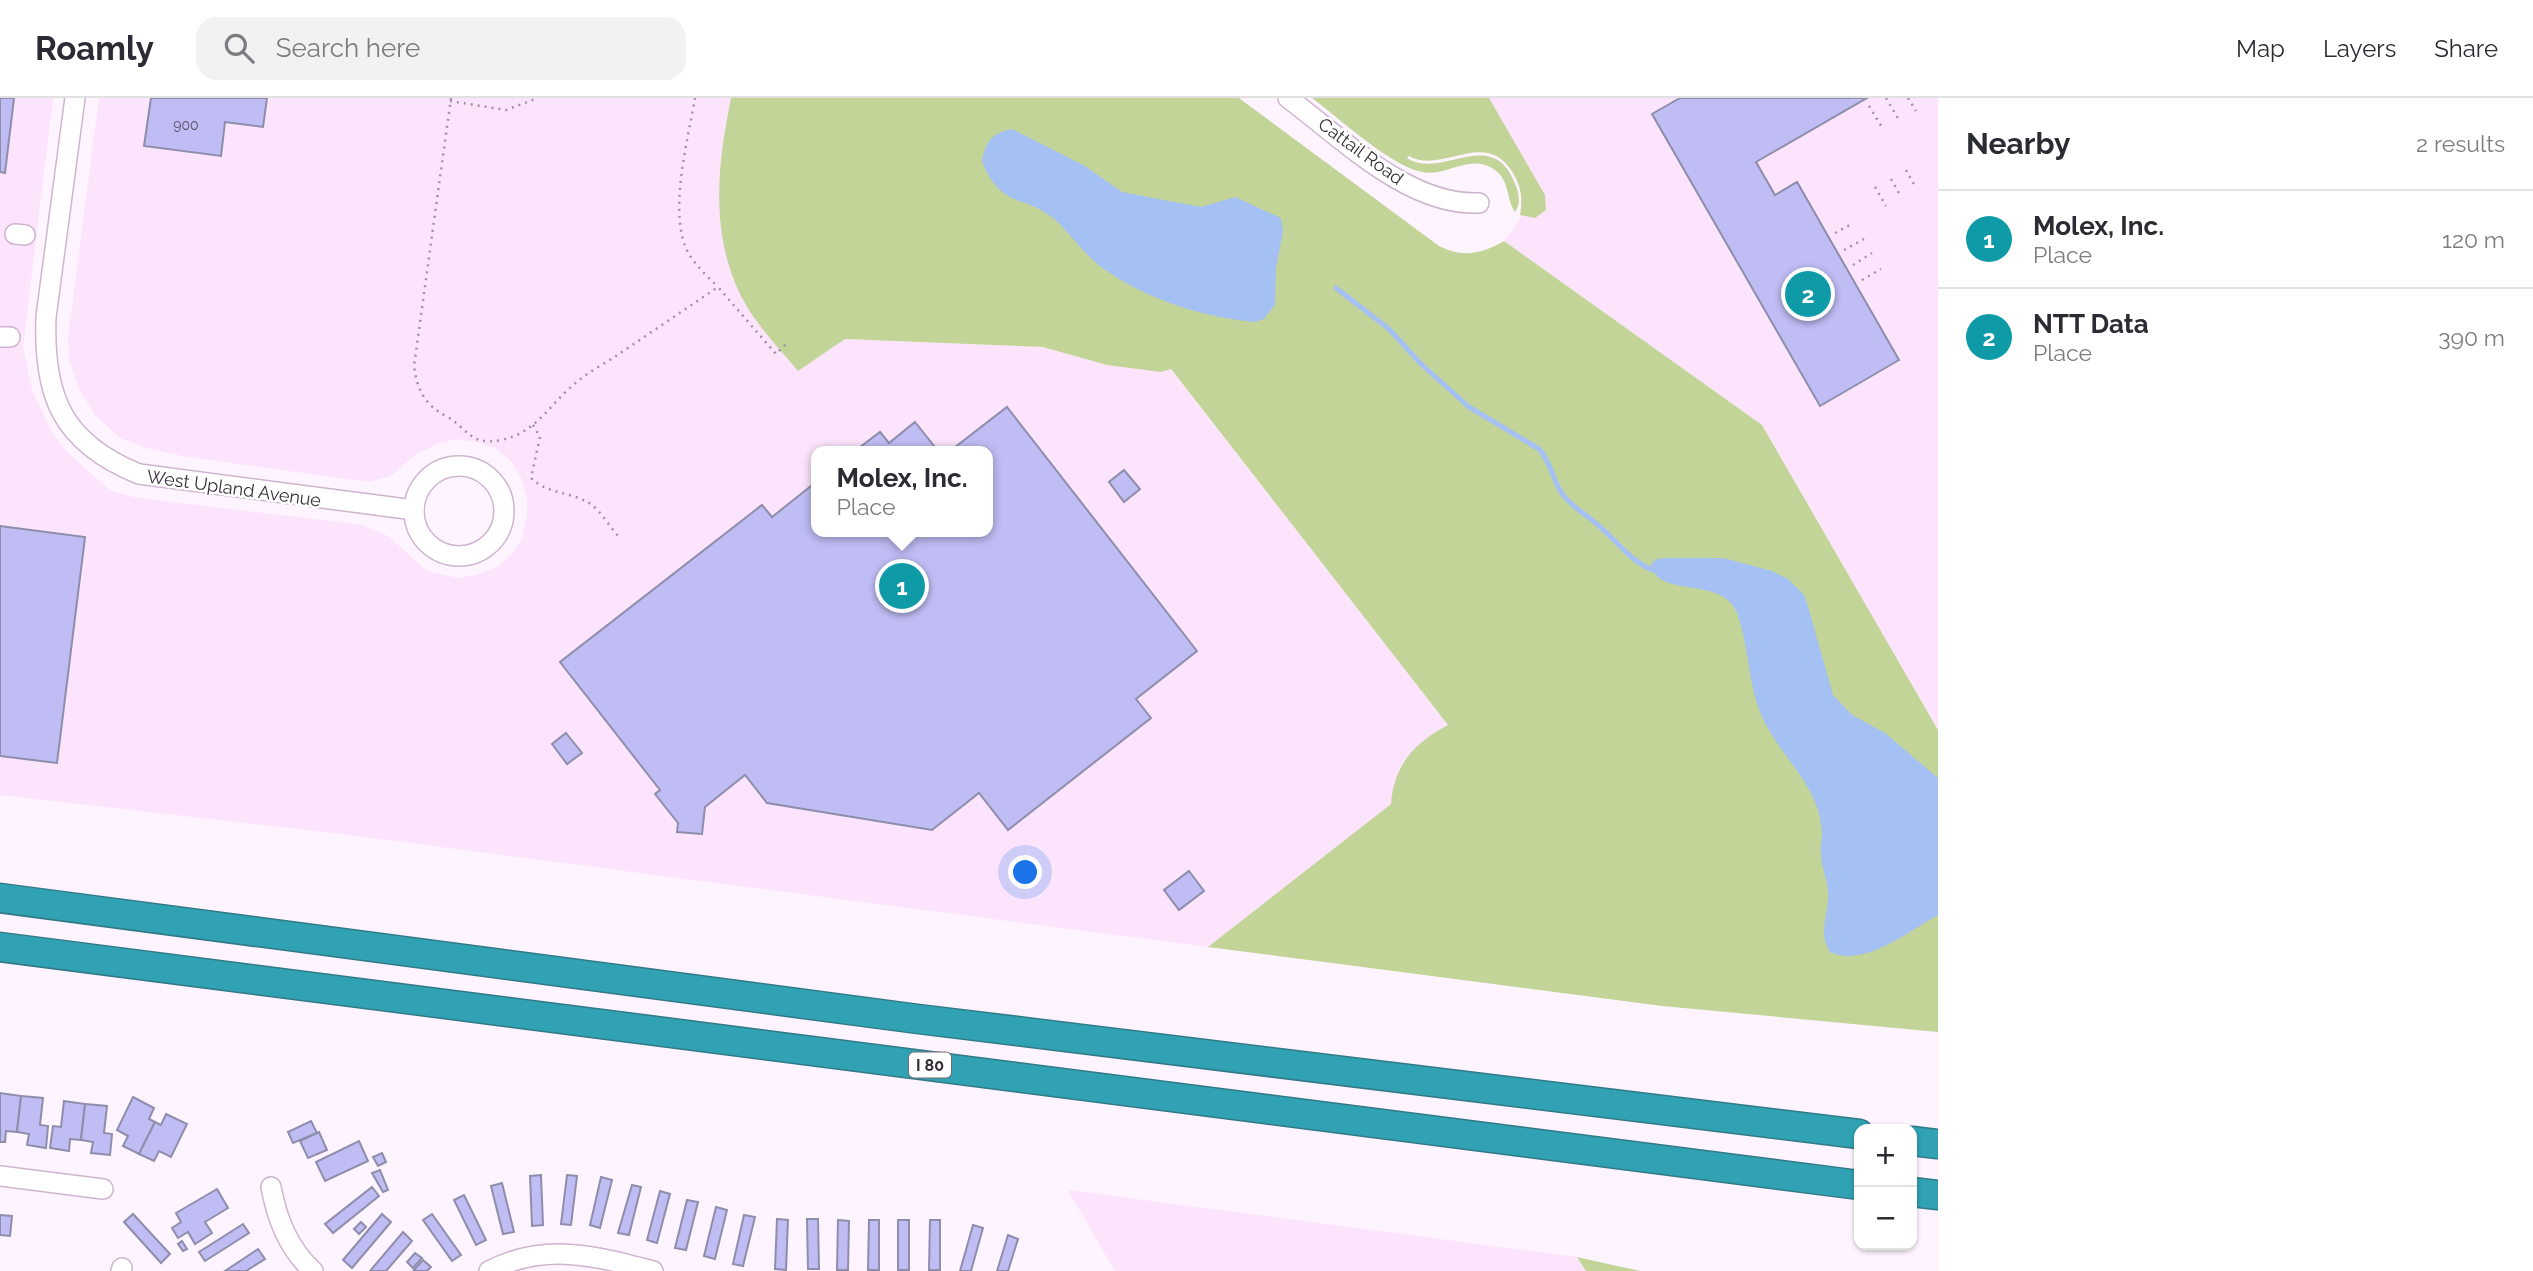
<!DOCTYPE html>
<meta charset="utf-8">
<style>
:root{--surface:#fff;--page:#f2f2f3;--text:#2b2b33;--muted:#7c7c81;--line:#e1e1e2;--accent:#188a6b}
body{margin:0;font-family:Raleway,sans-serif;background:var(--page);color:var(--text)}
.controls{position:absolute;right:21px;bottom:21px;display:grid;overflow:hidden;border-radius:14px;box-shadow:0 2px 5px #0004}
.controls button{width:63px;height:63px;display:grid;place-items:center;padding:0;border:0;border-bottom:2px solid var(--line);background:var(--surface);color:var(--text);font:35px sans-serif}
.you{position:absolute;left:1026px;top:775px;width:24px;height:24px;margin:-18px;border:5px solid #fff;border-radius:50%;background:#1a73e8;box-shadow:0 0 0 10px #1a73e833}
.badge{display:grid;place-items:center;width:46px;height:46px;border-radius:50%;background:var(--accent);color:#fff;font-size:23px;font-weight:700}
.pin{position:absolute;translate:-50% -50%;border:4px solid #fff;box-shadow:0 2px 7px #0006}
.popup{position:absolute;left:811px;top:348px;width:182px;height:91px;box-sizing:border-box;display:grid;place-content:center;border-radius:14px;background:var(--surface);filter:drop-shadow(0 2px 5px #0005);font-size:23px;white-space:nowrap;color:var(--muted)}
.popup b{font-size:26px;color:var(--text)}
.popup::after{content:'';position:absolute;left:50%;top:100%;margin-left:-14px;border:14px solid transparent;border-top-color:var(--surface)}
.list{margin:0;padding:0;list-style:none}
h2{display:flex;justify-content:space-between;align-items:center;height:91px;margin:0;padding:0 28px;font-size:30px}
h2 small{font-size:23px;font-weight:400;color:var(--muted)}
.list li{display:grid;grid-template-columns:46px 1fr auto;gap:21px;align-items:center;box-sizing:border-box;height:98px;padding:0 28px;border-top:2px solid var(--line)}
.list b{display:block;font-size:26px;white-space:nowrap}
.list p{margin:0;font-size:23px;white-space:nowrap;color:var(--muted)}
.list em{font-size:23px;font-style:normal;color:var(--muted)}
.icon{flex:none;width:38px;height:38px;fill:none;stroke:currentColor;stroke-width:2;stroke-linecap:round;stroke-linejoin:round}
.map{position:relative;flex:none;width:1938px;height:1173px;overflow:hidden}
header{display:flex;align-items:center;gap:42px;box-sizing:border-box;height:98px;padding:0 35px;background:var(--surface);border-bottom:2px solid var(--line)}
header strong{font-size:33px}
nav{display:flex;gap:38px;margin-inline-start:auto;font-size:24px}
.search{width:490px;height:63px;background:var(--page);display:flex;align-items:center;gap:18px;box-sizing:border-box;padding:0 24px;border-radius:21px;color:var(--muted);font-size:26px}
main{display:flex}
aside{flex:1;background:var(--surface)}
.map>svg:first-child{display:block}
.built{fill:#fce4fd;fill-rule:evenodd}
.green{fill:#c3d498}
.water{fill:#a5c0f2}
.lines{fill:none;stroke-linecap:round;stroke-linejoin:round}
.stream{stroke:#a5c0f2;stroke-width:5}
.building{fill:#bfbdf4;stroke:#8e8dab;stroke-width:2}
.minor-casing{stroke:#cdb5ce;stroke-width:22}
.highway-casing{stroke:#327988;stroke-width:31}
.path{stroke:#9e949f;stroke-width:2.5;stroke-dasharray:2 5;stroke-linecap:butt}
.minor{stroke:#fff;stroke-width:19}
.highway{stroke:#30a2b3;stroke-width:28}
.labels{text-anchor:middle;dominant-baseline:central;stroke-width:5;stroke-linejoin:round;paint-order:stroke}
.number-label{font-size:14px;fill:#595267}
.shield{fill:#fff;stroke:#736d74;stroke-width:2}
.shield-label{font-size:16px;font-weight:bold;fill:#372e38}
.street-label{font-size:18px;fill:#372e38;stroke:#fff}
</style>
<header>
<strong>Roamly</strong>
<div class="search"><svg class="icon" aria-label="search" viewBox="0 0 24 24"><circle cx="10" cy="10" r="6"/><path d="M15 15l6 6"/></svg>Search here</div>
<nav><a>Map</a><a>Layers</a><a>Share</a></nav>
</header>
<main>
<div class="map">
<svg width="1938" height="1173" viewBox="0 0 1938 1173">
<rect width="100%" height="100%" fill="#fef4ff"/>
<!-- built -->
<g class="built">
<path d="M0,0h53l-30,249 9,43 20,42 15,20 44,39 22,6 230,28 25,11 39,35 31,7 18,-3 23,-9 12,-11 10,-14 6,-25v-18l-6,-20 -10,-17 -15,-12 -15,-6 -24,-4 -20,5 -22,11 -24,21 -22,6 -182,-25 -41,-9 -26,-10 -25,-23 -16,-26 -9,-26 -2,-26 31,-239h632l-7,33 5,135 14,34 55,71 47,-32 312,13 308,395 -257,200 -883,-115 -325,-37zM816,353h172v81h-172z"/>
<path d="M1333,0h605v632l-176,-305 -258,-184 16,-22 2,-31 -10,-20 -16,-13z"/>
<path d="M1068,1092l509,67 9,14h-471z"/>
</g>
<!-- green -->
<g class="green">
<path d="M731,0h508l200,148c25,12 42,8 65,-5l258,184 176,305v302l-276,-26 -454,-59 183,-143c3,-39 23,-61 57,-79l-277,-356 -10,3 -54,-7 -64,-18 -198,-8 -47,32c-19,-23 -42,-46 -56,-73 -32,-63 -25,-132 -11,-200z"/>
<path d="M1312,0h177l56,97 1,15 -11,8 -15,-3c3,-17 1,-28 -7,-42 -28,-46 -70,2 -104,-17l-2,2c36,23 86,-35 109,28 3,8 5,18 -1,26 -9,-13 -5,-31 -20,-42 -26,-19 -51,10 -77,1 -32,-9 -78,-52 -106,-73z"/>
<path d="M1577,1159l63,14h-54z"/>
</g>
<!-- water -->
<g class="water">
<path d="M1012,31l73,37 37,26 79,15 34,-10 46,21 2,14 -7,36 -1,37 -11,14 -9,3c-53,-5 -107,-22 -151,-53 -19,-13 -33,-35 -50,-50 -29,-25 -53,-9 -72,-58 4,-20 10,-28 30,-32z"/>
<path d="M1666,460h57l49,13 16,8 17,17 28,99 19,20 33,18 53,45v137c-29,16 -74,53 -108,37 -12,-19 -2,-36 -2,-56 1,-14 -7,-28 -7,-42 -1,-7 1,-14 1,-21 -2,-43 -33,-68 -53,-103 -22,-36 -18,-78 -32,-117 -14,-38 -82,-14 -86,-49l5,-5z"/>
</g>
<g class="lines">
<!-- stream -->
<path class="stream" d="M1336,190l53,41 32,35 48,43 70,42c12,13 13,29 22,43 10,15 25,22 37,33 19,16 30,34 54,45"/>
</g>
<!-- building -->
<g class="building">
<path d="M0,0h14l-9,75 -5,-1z"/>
<path d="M151,0h116l-4,29 -38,-5 -4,34 -77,-10z"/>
<path d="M1680,0h187l-111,64 19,33 22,-13 102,178 -79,46 -168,-292z"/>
<path d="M1007,309l190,244 -61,48 15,19 -143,112 -29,-37 -47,37 -165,-27 -22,-28 -40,32 -3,27 -25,-2 1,-9 -23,-29 5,-4 -100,-128 202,-157 10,12 44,-35v50h172v-81h-38z"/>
<path d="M915,324l23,29h-83l25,-19 9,11z"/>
<path d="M1124,372l16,19 -16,13 -15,-20z"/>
<path d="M0,428l85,11 -28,226 -57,-7z"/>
<path d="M566,635l16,20 -15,11 -15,-20z"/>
<path d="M1189,773l15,20 -25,19 -15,-20z"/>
<path d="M0,995l21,3 -4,36 -11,-1 -1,11h-5z"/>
<path d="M21,998l22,2 -3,27 8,1 -2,22 -19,-3 2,-11 -12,-2z"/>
<path d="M133,999l21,11 -5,11 6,3 -16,32 -16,-8 5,-10 -11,-6z"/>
<path d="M64,1003l21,3 -4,36 -11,-1 -1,12 -19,-3 3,-22 8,1z"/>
<path d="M85,1006l22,2 -3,27 8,1 -2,21 -19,-2 2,-11 -12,-2z"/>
<path d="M166,1016l21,10 -16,33 -12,-6 -5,10 -15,-7 16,-32 6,3z"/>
<path d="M311,1023l6,12 -24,10 -5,-11z"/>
<path d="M319,1034l8,18 -19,8 -8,-17z"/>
<path d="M359,1043l9,20 -43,20 -9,-19z"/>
<path d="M382,1055l4,9 -8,4 -5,-9z"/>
<path d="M380,1072l8,20 -5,2 -11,-19z"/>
<path d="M541,1077l2,50 -11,1 -2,-50z"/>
<path d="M567,1077l10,1 -6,49 -10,-1z"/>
<path d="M601,1079l11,3 -12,48 -10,-3z"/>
<path d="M502,1085l12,49 -11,2 -12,-48z"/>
<path d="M632,1087l9,2 -12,48 -11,-2z"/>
<path d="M372,1089l7,9 -46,37 -8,-9z"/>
<path d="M217,1091l11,19 -23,14 7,11 -17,11 -7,-12 -10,6 -6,-10 9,-6 -5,-9z"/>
<path d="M660,1093l10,3 -13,49 -10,-3z"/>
<path d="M464,1097l22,45 -10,5 -22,-45z"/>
<path d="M687,1102l11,2 -12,48 -11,-2z"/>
<path d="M716,1109l11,3 -12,49 -11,-3z"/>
<path d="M133,1116l37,40 -9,9 -37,-41z"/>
<path d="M382,1116l9,8 -39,46 -9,-8z"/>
<path d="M432,1116l29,41 -9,6 -29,-41z"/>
<path d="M0,1117l12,1 -2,20 -10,-1z"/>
<path d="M744,1117l11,2 -12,49 -10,-2z"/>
<path d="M777,1121l11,1 -2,50 -11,-1z"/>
<path d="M807,1121h11l1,50h-11z"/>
<path d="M838,1122l11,1 -1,49h-11z"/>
<path d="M869,1122h10v50h-11z"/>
<rect x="898" y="1122" width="11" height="50"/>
<path d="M930,1122h10v50h-11z"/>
<path d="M361,1124l5,5 -7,7 -5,-5z"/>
<path d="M243,1126l6,9 -44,28 -6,-9z"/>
<path d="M973,1127l10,3 -12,43h-11z"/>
<path d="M403,1134l9,9 -26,30h-16z"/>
<path d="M1008,1137l10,4 -10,32h-11z"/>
<path d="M182,1143l5,8 -4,2 -5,-7z"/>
<path d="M258,1151l7,10 -19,12h-21z"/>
<path d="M415,1155l7,5 -9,10 -6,-6z"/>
<path d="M423,1162l8,7 -4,4h-14z"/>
</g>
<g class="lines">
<defs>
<g id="minor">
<path d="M75,0l-29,219c-3,79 16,126 93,157l275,36"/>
<path d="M1288,0c54,40 120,108 191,105"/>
<path d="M15,136l10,1"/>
<path d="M0,239h10"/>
<circle cx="459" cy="413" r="45"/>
<path d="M0,1078l103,13"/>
<path d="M271,1089c6,32 17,61 42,84"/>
<path d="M121,1173l1,-3"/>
<path d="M489,1173c56,-29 107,-15 164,0"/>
</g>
<g id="highway">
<path d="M0,800l918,121 941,115"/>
<path d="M0,849l1859,238"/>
<path d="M1912,1043l26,3"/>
<path d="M1912,1094l26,3"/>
</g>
</defs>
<!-- minor casing -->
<use href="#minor" class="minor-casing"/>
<!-- highway casing -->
<use href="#highway" class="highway-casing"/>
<!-- path -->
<g class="path">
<path d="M451,0l-37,268c3,24 11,39 32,50 23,13 23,30 55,24 33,-6 48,-34 71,-54 13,-12 30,-21 44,-30 34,-23 68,-46 102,-69l58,67 12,-12"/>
<path d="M695,0c-7,42 -28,118 -6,156 7,12 19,23 29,33"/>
<path d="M1886,0l13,22"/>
<path d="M1908,0l8,13"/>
<path d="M450,3l56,9 32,-12"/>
<path d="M1869,8l14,23"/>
<path d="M1906,72l10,18"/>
<path d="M1891,81l10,18"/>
<path d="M1875,89l11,19"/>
<path d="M1835,135l15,-8"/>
<path d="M1844,152l20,-11"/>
<path d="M1853,167l19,-12"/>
<path d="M1862,182l19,-11"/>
<path d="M533,327l7,12 -9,41c17,17 41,13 61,27 10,8 18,22 26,31"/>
</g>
<!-- minor -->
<use href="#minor" class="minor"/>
<!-- highway -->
<use href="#highway" class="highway"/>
</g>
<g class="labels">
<!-- number labels -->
<g class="number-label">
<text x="186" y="27">900</text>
</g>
<!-- shield labels -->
<rect class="shield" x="909" y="954.5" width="42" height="25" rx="5"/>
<g class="shield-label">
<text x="930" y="967">I 80</text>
</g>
<!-- street labels -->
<g class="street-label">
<text transform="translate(1361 53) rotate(36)">Cattail Road</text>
<text transform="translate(234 390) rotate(8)">West Upland Avenue</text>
</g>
</g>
</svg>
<div class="controls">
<button>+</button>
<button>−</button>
</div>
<div class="you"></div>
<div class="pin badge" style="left:902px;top:488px;background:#0f9aa8">1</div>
<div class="popup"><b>Molex, Inc.</b>Place</div>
<div class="pin badge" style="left:1808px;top:196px;background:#0f9aa8">2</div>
</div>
<aside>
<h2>Nearby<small>2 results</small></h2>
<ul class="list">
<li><span class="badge" style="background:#0f9aa8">1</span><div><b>Molex, Inc.</b><p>Place</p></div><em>120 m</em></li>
<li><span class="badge" style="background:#0f9aa8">2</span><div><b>NTT Data</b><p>Place</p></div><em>390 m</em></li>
</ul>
</aside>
</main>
